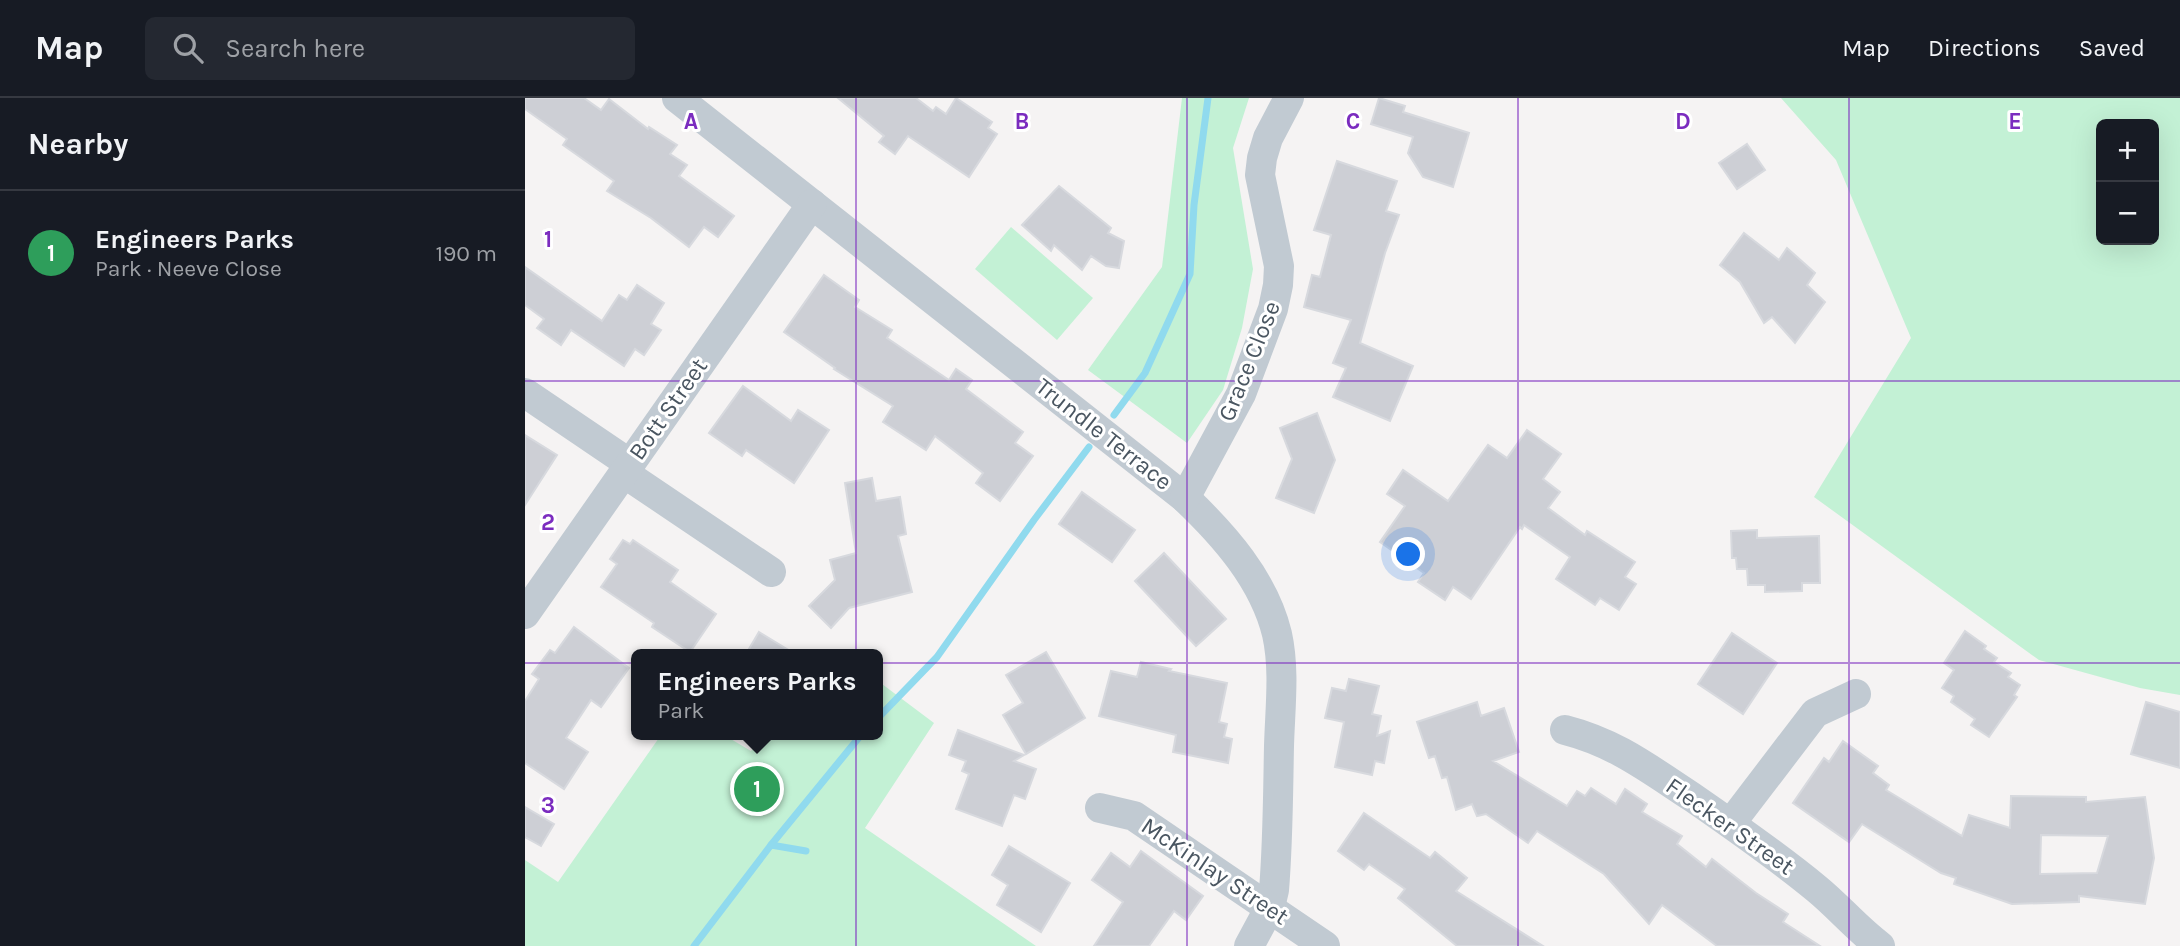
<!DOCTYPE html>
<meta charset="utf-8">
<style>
:root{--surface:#171b24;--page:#242831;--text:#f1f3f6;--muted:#9ea1a6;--line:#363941;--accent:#d93025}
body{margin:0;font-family:Karla,sans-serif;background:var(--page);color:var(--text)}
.controls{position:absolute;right:21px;top:21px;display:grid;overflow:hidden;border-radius:10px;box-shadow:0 7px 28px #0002}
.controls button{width:63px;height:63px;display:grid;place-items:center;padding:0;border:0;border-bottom:2px solid var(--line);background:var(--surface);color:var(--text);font:35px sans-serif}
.you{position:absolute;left:884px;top:457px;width:24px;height:24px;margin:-18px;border:5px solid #fff;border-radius:50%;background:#1a73e8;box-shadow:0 0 0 10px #1a73e833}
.badge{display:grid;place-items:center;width:46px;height:46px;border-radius:50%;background:var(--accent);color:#fff;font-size:23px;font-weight:700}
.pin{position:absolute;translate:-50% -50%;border:4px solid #fff;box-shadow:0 2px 7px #0006}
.popup{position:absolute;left:106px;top:551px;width:252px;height:91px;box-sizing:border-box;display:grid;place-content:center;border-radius:10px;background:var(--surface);filter:drop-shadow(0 2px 5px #0005);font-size:23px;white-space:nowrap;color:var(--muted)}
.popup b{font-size:26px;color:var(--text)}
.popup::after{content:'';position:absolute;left:50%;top:100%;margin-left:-14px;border:14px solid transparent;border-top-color:var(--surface)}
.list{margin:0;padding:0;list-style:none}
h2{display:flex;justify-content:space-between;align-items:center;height:91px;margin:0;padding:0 28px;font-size:30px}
h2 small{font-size:23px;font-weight:400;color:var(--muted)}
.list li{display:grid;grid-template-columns:46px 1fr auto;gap:21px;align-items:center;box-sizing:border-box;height:126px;padding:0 28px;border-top:2px solid var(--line)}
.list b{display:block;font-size:26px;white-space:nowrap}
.list p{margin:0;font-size:23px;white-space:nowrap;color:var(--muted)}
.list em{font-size:23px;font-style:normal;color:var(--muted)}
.icon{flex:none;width:38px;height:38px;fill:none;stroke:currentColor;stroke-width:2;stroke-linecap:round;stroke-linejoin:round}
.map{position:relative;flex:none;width:1655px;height:848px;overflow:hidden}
header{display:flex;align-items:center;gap:42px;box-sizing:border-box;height:98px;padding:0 35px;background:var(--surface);border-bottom:2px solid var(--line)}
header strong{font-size:33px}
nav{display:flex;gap:38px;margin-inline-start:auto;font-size:24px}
.search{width:490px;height:63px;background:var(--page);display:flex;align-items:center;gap:18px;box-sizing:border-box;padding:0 24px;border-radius:10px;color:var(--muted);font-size:26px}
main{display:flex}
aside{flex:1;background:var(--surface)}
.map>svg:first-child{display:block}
.green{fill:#c3f1d5;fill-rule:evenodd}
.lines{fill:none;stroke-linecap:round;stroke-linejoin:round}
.stream{stroke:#90daee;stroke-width:7}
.building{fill:#cdcfd5;stroke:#d7d9de;stroke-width:2;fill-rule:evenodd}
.minor{stroke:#c1cad2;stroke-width:30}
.grid{fill:none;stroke:#7b2cbf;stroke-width:2;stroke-opacity:0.55}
.labels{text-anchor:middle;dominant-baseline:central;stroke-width:6;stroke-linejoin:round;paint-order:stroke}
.street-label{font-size:24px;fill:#4a5661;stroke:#fff}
.grid-label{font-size:23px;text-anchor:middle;font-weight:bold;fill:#7b2cbf;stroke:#fff;stroke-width:6;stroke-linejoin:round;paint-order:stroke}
</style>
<header>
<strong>Map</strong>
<div class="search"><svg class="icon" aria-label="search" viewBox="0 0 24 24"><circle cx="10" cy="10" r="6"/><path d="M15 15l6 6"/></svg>Search here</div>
<nav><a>Map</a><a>Directions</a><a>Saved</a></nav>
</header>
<main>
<aside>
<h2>Nearby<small></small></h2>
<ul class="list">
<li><span class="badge" style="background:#2e9e5b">1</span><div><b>Engineers Parks</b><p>Park · Neeve Close</p></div><em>190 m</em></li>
</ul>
</aside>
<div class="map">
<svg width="1655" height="848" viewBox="0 0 1655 848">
<rect width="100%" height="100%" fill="#f5f3f3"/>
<!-- green -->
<g class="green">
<path d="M657,0h67l-16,50 20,121 -11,59 -19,62 -36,53 -99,-73 74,-103z"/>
<path d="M1256,0h399v597l-40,-7 -101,-28 -225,-163 97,-159 -75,-178zM1576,26h53v116h-53z"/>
<path d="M486,129l82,71 -36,42 -82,-71z"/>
<path d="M353,583l56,42 -69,105 171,118h-511v-86l33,22 103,-147h63l27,16 12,-16h115z"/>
</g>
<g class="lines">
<!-- stream -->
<g class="stream">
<path d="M589,317l31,-42 45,-99 4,-69 14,-107"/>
<path d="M353,620l59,-61 97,-137 55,-73"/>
<path d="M246,747l90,-110"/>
<path d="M169,848l77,-101 35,6"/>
</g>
</g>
<!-- building -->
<g class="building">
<path d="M0,0h59l17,12 8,-11 39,30 1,-2 28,18 -7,9 17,11 -8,11 55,40 -16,21 -14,-10 -15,20 -38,-29 -44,-27 7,-10 -51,-36 4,-6 -42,-30z"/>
<path d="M313,0h78l17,13 3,-4 10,7 10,-16 36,24 -4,6 9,6 -28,43 -61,-41 -13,18 -16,-12 5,-6z"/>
<path d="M854,0l26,8 -2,6 66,21 -16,54 -30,-10 -15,-24 5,-16 -42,-13z"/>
<path d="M1222,46l18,26 -28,19 -18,-26z"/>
<path d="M812,63l60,20 -11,30 13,4 -14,38 -25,90 53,23 -23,55 -57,-24 13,-29 -13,-5 18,-43 -47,-13 8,-32 8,2 11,-42 -17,-5z"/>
<path d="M534,88l52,42 -3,5 16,8 -5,27 -13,-2 -15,-10 -9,14 -28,-25 -3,6 -29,-26z"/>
<path d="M1219,135l35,27 8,-12 28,25 -8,12 18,17 -30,41 -23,-26 -8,6 -24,-41 -20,-17z"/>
<path d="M0,169l77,54 17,-26 8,5 10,-15 27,18 -13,21 10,6 -17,25 -9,-6 -11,17 -53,-36 -10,15 -24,-17 7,-9 -19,-14z"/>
<path d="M299,177l35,25 -4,7 37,23 -5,8 62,42 7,-11 16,11 -6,9 57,43 -8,11 18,13 -33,45 -24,-18 7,-10 -48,-37 -9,14 -43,-28 10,-16 -59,-37 1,-1 -51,-36z"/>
<path d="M218,288l48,35 7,-11 31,20 -35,53 -48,-33 -4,6 -33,-23z"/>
<path d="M792,315l18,47 -21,53 -38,-15 16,-39 -12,-31z"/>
<path d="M1002,332l34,24 -18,25 17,13 -12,16 37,27 2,-4 48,31 -10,15 11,7 -17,26 -19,-12 -5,7 -39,-26 14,-22 -46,-32 -2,4 -2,-2 -49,72 -18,-12 -8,13 -27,-18 6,-9 -44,-31 25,-36 -18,-12 16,-24 45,31 40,-56 19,13z"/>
<path d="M0,337l32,20 -32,50z"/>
<path d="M347,380l4,23 24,-4 6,37 -8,2 14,56 -63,16 -18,20 -22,-22 26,-26 -5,-20 26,-7 -11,-70z"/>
<path d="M557,394l53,38 -23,32 -53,-38z"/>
<path d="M1232,432v8l62,-2 1,47h-18v8l-37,1v-7h-17l-1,-16h-10l-1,-11h-4l-1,-27z"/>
<path d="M98,442l7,4 3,-4 45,30 -8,12 46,32 -26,38 -38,-25 2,-4 -53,-36 16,-23 -7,-5z"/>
<path d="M639,455l62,66 -30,27 -61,-65z"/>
<path d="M49,529l55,41 -28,39 -10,-7 -25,38 22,14 -24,37 -39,-26v-62l14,-22 -7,-5 18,-24 5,3z"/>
<path d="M1440,533l21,15 -2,3 13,9 -3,4 17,11 -3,4 12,8 -6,10 3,2 -28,40 -18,-12 4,-6 -24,-17 3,-6 -12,-8 12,-18 -10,-7z"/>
<path d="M234,534l36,22h-49z"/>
<path d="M1207,535l45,30 -34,51 -45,-30z"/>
<path d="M521,554l39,66 -59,36 -23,-39 20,-12 -17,-28z"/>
<path d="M616,564l30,7 -2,2 58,12 -8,39 8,2 -3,13 8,2 -4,24 -55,-11 3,-17 -77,-19 12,-45 26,6z"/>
<path d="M824,581l30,7 -7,28 9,2 -4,20 13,-5 -6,32 -9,-2 -3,14 -37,-8 9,-45 -19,-4 7,-30 14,3z"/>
<path d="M952,604l4,14 23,-8 15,44 -26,9 74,45 10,-15 8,5 6,-8 25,16 9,-15 22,15 -5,8 40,24 -5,8 29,23 6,-8 44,34 32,21 -5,8 37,24h-103l-55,-41 -13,19 -45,-50 -67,-43 -9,12 -42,-29 -9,2 -5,-12 -16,6 -9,-33 -5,1 -7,-22 -6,2 -12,-36z"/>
<path d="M1621,604l34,10v56l-49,-14z"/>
<path d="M433,632l66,25 -10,6 22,8 -11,30 -11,-4 -12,31 -46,-17 13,-35 -7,-3 4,-10 -17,-6z"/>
<path d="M1318,643l35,25 -5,7 16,12 -3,5 76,46 7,-21 41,13 1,-32 75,1v5l59,-5 9,61 -9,46 -66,-8v6l-67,2 -58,-20 2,-6 -15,-5 -79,-49 -13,18 -56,-39 31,-45 5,4zM1516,737l67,1 -11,37 -57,1z"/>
<path d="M0,709l29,17 -13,22 -16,-9z"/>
<path d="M839,715l66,45 5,-6 32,26 -11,13 87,55h-86l-59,-48 7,-9 -36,-25 -5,6 -26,-19z"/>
<path d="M484,748l61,37 -29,49 -44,-27 11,-20 -16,-10z"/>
<path d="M616,753l62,45 -17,24 -12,-9 -25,35h-55l29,-44 -31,-22 19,-27 19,14z"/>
</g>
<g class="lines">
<!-- minor -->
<g class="minor">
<path d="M152,0l508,400c39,37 79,82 92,136 8,36 3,75 2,112 -1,48 -1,96 -5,144l-4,17 -21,39"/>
<path d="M0,295l105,71"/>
<path d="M99,375l147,99"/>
<path d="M660,400l56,-104 32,-85 5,-24 1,-19 -19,-91 2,-17 6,-20 21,-40"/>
<path d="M0,516l287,-410"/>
<path d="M1040,632c51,13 84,39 127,67 42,29 85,59 125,92 22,18 40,40 63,57"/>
<path d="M575,710l34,8 191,130"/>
<path d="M1206,725l84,-110 41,-19"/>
</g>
</g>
<!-- grid -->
<path class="grid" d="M331,0v848M662,0v848M993,0v848M1324,0v848M0,283h1655M0,565h1655"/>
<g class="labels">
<!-- street labels -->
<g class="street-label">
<text transform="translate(724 263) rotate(-68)">Grace Close</text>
<text transform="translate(143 311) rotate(-55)">Bott Street</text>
<text transform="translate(579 336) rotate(38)">Trundle Terrace</text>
<text transform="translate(1205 728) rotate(35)">Flecker Street</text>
<text transform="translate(690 773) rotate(34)">McKinlay Street</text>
</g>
</g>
<g class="grid-label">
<text x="166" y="31">A</text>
<text x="497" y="31">B</text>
<text x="828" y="31">C</text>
<text x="1158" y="31">D</text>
<text x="1490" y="31">E</text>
<text x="23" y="149">1</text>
<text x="23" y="432">2</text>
<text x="23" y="715">3</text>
</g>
</svg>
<div class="controls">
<button>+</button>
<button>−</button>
</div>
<div class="you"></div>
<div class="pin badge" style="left:232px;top:691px;background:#2e9e5b">1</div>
<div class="popup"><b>Engineers Parks</b>Park</div>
</div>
</main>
